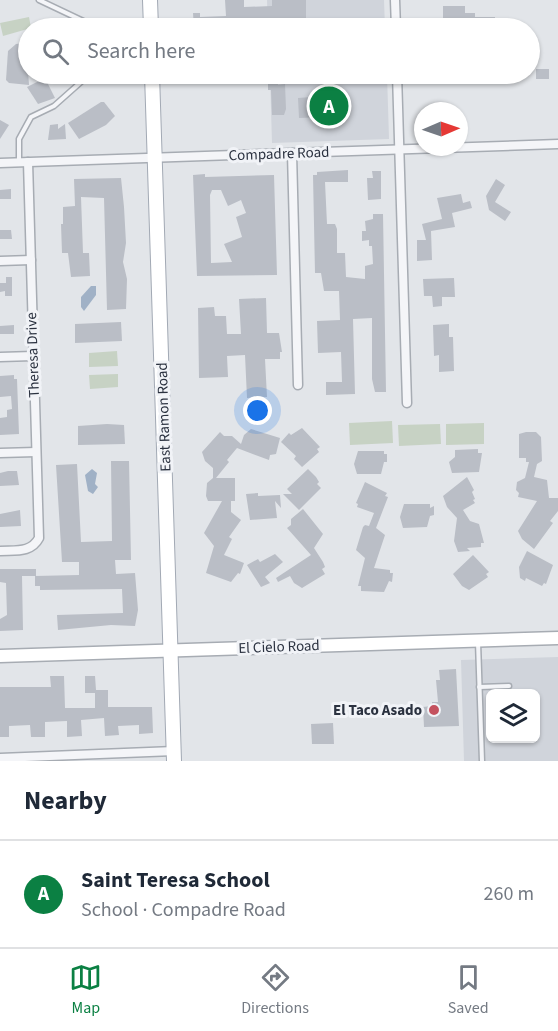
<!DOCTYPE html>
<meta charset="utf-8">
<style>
:root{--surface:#fff;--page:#f2f2f3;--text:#1f2937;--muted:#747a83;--line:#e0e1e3;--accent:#0b8043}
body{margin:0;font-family:"Source Sans 3",sans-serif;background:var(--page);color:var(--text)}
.controls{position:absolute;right:18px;bottom:18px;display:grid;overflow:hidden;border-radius:9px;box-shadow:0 2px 4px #0004}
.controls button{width:54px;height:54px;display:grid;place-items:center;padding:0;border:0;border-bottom:2px solid var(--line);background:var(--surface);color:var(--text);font:30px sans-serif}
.compass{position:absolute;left:414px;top:102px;width:54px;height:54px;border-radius:50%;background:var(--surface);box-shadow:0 2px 4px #0004;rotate:88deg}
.you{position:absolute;left:258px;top:411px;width:21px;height:21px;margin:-15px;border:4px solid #fff;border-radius:50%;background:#1a73e8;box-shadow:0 0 0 9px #1a73e833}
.badge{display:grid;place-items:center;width:39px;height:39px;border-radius:50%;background:var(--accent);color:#fff;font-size:20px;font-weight:700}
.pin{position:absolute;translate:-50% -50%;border:3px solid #fff;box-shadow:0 2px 6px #0006}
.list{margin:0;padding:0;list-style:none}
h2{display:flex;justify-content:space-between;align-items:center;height:78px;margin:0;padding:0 24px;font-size:26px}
h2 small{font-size:20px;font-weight:400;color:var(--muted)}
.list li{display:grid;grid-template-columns:39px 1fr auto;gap:18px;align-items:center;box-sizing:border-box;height:108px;padding:0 24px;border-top:2px solid var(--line)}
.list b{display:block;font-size:22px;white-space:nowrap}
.list p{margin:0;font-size:20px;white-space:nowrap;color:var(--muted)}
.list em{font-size:20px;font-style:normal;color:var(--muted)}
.icon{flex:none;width:33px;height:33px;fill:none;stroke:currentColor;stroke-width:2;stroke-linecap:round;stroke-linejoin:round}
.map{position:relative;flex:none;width:558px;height:761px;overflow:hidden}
.search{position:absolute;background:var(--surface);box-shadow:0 2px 4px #0004;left:18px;right:18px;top:18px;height:66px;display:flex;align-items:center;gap:15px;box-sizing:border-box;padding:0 21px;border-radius:33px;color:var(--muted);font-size:22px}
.sheet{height:186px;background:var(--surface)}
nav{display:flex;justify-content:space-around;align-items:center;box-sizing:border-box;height:84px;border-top:2px solid var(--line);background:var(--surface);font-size:16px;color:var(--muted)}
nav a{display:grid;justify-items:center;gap:3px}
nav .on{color:var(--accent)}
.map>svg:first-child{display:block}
.built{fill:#d0d4db;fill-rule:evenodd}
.green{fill:#c7d2c4}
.water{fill:#a0b1c6}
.building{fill:#babec6;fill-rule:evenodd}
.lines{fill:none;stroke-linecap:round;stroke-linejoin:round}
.lane-casing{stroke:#a7acb3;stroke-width:7}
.street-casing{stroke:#a7acb3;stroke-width:11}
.secondary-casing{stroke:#a7acb3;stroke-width:15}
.primary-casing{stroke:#a2a9b4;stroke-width:16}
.lane{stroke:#f4f5f8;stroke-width:4}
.street{stroke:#f4f5f8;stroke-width:8}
.secondary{stroke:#fff;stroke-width:12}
.primary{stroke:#fff;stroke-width:14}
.poi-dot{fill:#c4515e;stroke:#f1f3f7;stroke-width:2}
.labels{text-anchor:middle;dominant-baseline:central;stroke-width:6;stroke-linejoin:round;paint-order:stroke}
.street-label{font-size:15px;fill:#2b3240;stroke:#f1f3f7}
.poi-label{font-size:15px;font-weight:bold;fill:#2b3240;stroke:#f1f3f7;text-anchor:end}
</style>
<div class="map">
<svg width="558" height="761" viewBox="0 0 558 761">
<rect width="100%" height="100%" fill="#e2e5e9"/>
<!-- built -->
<g class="built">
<path d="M267,0h117l1,28h-117z"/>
<path d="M270,74h117l2,65 -117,4z"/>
<path d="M558,657v104h-94l-3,-101zM490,694h46v44h-46z"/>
</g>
<!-- green -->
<g class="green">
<path d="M29,17l2,11 -28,8 -3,-13z"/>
<path d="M117,351l1,15 -29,1v-14z"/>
<path d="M118,374v13l-28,2 -1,-14z"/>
<path d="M392,421l1,22 -43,2 -1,-22z"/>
<path d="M484,423v21l-38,1v-21z"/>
<path d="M440,424l1,20 -42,2 -1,-21z"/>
</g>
<!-- water -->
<g class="water">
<path d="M91,286h5v9l-12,16 -3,-4v-10z"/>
<path d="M92,469l5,4 -2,11 3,3 -5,7 -5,-3 -3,-16z"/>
</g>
<!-- building -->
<g class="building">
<path d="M225,0h19v7l28,-1v-6h34v28h-112l-1,-15h7v4l26,-1z"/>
<path d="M443,6h22v7h10v4h20v11h-52z"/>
<path d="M26,43l3,42 -20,-2 -3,-3 2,-29 8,-7z"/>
<rect x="536" y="69" width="13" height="10"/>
<path d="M45,78l10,20 -17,6 -11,-17z"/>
<path d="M278,82v3l7,-1 1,25 -2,6h-12l-1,-25h-3v-7z"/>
<path d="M325,96l1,21 -27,1 -1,-20z"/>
<path d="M101,102h3l11,14 -9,9 -27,14 -11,-16z"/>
<path d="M0,120l9,5 -9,14z"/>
<path d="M58,124v5l7,-5 1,15 -18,1 2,-15z"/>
<path d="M348,170v12h-23l2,42h8l2,5v24h8l1,24 19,2v-13l8,-2 -1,-18h-3v-6l-7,1v-10h4l-1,-10 8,-2v-5h10l3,178h-11l-3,-13v-61l-19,1 2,75 -29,1v-13h16l-1,-30 -23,1 -1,-32 23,-1 -1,-29h-15l-3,-18h-6l-2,-98h4v-3z"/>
<path d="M372,171h9v28l-13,1 -1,-22h6z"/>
<path d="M205,174v3l69,-2 3,100 -80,1 -4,-101zM212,190h9l7,16 13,-6 5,13 -10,4 6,20 -18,7 8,18 -21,1 -1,-68z"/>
<path d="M121,178l3,29 2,36 -3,19 4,17 -1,30 -19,1 -3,-112 -23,-1 2,56h6l1,23 -19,1 -3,-24h-6l-1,-29h2v-17l12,-1 -1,-27z"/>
<path d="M496,179l9,6 -10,17 16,10 -6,9 -16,-11 -3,-14z"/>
<path d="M11,189v10h-11v-9z"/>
<path d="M461,194l2,9 7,-2 2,7 -20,5 3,14 -24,4 1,29 -15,1v-21h9l-4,-16 20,-5 -5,-21z"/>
<path d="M0,230h11l1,9h-12z"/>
<path d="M6,277h6v19h-7v-5l-5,1v-9h6z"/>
<path d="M454,278l1,19h-13v9l-9,1 -1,-11h-8l-1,-17z"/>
<path d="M266,298l1,35h12l3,19h-2v7h-15l2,38 -20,1 -2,-43 -18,1 1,21 -29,1 -1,-70 16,-1 1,9h11l1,18h14l-2,-35z"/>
<path d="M121,322l1,19 -47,2v-19z"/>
<path d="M449,324v13h4l1,34 -15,1v-17l-5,1 -1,-31z"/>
<path d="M14,325v9h-14v-8z"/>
<path d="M14,375v4h3l2,55 -19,1v-17l7,-1v-7l5,-1 -1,-13 -11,1v-21z"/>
<path d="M107,424l17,1 1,19 -47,1v-19z"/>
<path d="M302,428l18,19 -3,2 2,3 -17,15 -8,-8 2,-3 -15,-14 8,-9 2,2z"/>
<path d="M251,429l29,9 -4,16 -6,1 -1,5 -32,-12 -10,12 2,2 -13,16h19v23h-4v11l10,8 -12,17 3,2 -8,16 20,8 -4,11 -2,-1 -7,9 -25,-9 8,-27 -10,-13 18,-32h-14l-2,-5 1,-13 6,-5v-10l-8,-7 -3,-9 18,-20 4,4h8l9,8 3,-9z"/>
<path d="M526,432h10l5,5 1,24 -5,3 -3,13 13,3 2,18h9v13l-8,10 3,2 -19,26 -12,-10 -4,-8 19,-30 -19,-4 1,-4 -3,-3 1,-8 8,-4 4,-16h-3v-4h-7v-24z"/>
<path d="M478,449v4h4l-3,19 -27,1 -3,-11 6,-5v-7z"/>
<path d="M358,451h26v3h3v8h-3l-3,12h-24l-3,-10z"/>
<path d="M111,461h18l2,99h-16l1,14 19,-1 3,37 -3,16 -24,-1 -53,5 -1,-15 66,-2 -1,-24 -82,1v-4h-5v-10l44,-1v-13h-17l-6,-97 21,-1 4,78 31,-1z"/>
<path d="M308,469l8,8 3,5 -2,2 4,4 -22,22 -16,-16h9l-5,-5z"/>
<path d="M8,471h9l2,14 -19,1v-13z"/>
<path d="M467,477l7,13 -2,2 3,7 -2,1 2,3 -12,7 7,11 9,3 5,19h-3v4l-14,1 3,3 -12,1 -4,-11 3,-23 -10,-11 -4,-11z"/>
<path d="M365,482l22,11 -2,3 3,1 -12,31 9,7 -11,33 16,2v3h3l-1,9 -3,-1 -5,11 -23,-1v-5h-3l7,-28 -9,-8 7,-23 2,-2 4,1 5,-13 -17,-6 1,-3 -2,-1z"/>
<path d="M258,493v3l22,-1 1,13 -6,-7 2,17 -27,2 -4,-26z"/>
<path d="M404,504h26v4l4,-2v9l-4,1 -3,11 -24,1 -3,-11z"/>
<path d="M303,509l20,25 -9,14 9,14 2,5 -3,2 3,5 -23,14 -8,-5 -4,-7 -12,6 -2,-4 35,-23 -24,-27 4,-3v-6z"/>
<path d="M20,510l1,16 -21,1v-13z"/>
<path d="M527,551l26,14 -7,19 -2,-1 -2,3 -16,-8 -1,3 -5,-3 -1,-11z"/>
<path d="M275,554l8,8 -18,15 5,6 -9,4 -14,-22 11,-6 2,3z"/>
<path d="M473,555l16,17 -3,2 2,3 -19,13 -7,-4 -9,-12z"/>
<path d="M0,569h36v7h-14l1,54 -23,1v-12l7,-4 -1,-32 -6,-1z"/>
<path d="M456,669l3,57 -35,1 -1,-20 9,-1v-4h6l-2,-22h4l-1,-10z"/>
<path d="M50,676h14l1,32h30v-15h-10v-17h10l1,14h12v17h44l1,26 -14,1v-9l-21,1 1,9 -14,1 -1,-18 -23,2 1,16 -15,1v-16l-22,1v15h-14l-1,-12 -21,1v11h-9v-50h51z"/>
<path d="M333,723l1,21h-22l-1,-20z"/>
</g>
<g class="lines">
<defs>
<g id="lane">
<path d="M39,0l59,28"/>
<path d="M19,161v-22l12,-22 23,-11 36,-32"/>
<path d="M478,642l4,119"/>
<path d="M479,687l30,-1"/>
</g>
<g id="street">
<path d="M395,0l1,28"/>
<path d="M397,74l10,329"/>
<path d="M292,153l6,232"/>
<path d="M0,163l558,-19"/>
<path d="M0,261l31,-1"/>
<path d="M0,357l33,-1"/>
<path d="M0,453l36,-1"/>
<path d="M0,551c16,-1 31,2 39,-13l-11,-376"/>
<path d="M0,758l174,-7"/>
</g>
<path id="secondary" d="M0,656l558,-18"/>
<g id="primary">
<path d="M150,0l1,28"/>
<path d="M152,74l22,687"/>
</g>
</defs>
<!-- lane casing -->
<use href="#lane" class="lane-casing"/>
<!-- street casing -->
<use href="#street" class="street-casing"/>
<!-- secondary casing -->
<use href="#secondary" class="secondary-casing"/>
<!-- primary casing -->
<use href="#primary" class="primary-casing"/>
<!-- lane -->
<use href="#lane" class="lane"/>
<!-- street -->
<use href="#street" class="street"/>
<!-- secondary -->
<use href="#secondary" class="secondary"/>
<!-- primary -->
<use href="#primary" class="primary"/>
</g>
<!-- markers -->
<circle class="poi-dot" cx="434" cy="710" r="6"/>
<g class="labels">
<!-- street labels -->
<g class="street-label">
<text transform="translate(279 154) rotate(-2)">Compadre Road</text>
<text transform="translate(33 355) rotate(-92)">Theresa Drive</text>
<text transform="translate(164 417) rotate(-92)">East Ramon Road</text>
<text transform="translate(279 647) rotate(-2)">El Cielo Road</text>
</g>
<!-- poi labels -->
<g class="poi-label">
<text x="422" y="710">El Taco Asado</text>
</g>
</g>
</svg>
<div class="controls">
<button><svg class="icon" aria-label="layers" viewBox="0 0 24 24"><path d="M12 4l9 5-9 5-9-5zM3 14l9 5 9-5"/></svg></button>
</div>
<svg class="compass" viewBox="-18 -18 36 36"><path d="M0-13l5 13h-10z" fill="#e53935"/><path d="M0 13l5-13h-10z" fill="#747a83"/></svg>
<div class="you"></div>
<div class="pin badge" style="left:329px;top:106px">A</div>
<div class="search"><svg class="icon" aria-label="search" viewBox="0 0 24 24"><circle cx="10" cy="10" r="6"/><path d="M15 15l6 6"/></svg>Search here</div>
</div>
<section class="sheet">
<h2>Nearby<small></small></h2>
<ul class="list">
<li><span class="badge">A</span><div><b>Saint Teresa School</b><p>School · Compadre Road</p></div><em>260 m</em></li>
</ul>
</section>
<nav>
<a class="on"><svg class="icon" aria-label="map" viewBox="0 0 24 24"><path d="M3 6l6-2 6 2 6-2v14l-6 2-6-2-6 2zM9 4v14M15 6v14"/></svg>Map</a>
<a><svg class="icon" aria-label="directions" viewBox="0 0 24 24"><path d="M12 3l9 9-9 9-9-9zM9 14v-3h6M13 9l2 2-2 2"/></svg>Directions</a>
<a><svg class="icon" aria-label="saved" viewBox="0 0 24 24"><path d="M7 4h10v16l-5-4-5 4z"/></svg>Saved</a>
</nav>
